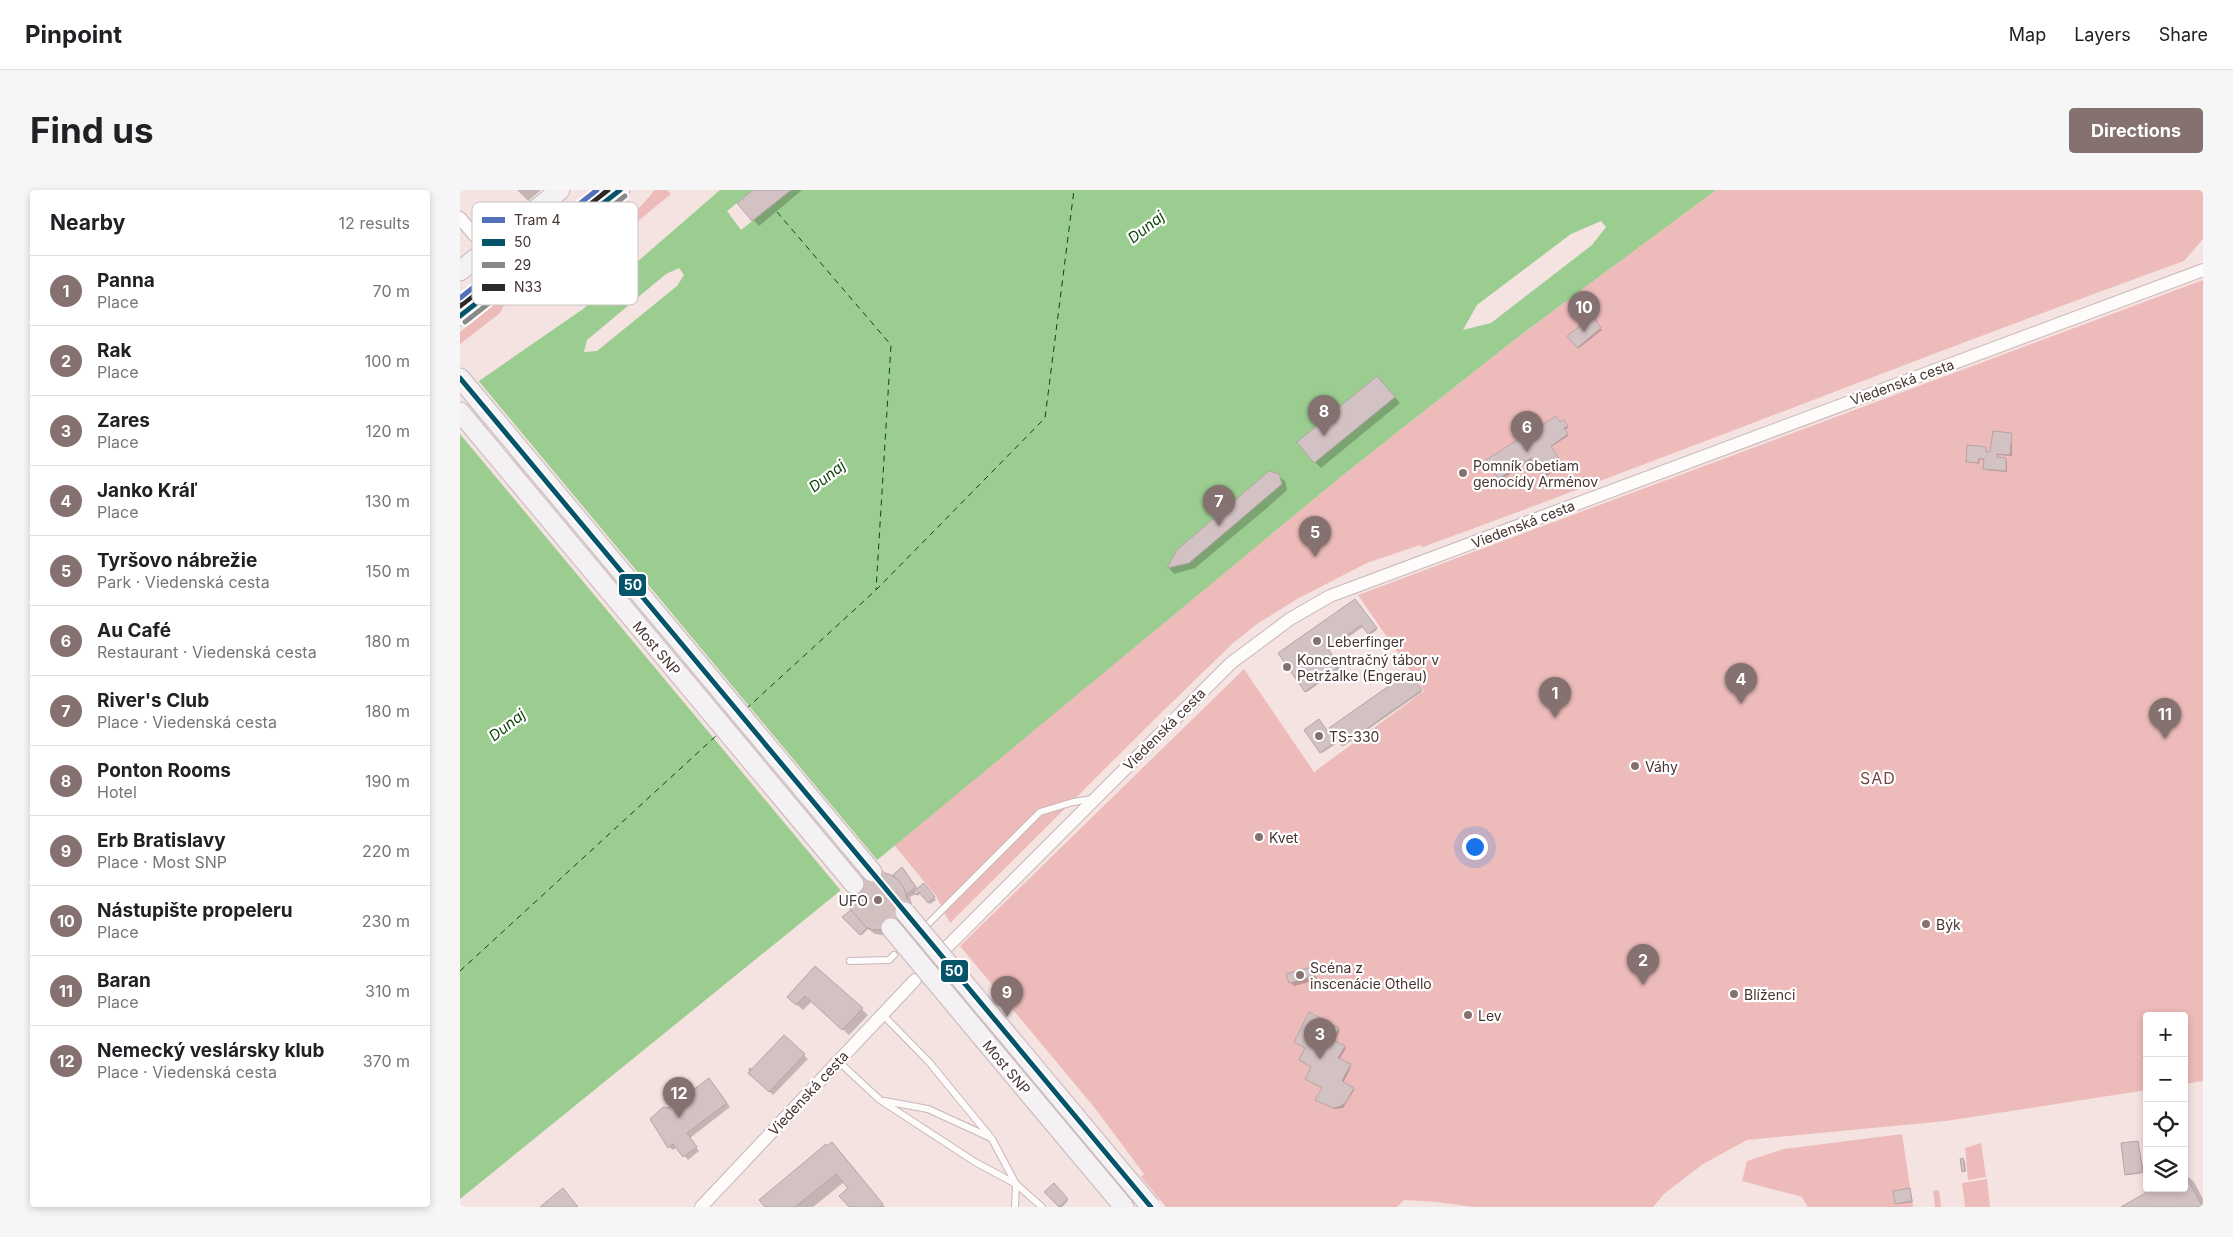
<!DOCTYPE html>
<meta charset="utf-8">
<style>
:root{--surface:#fff;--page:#f6f6f6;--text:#202124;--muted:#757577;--line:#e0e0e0;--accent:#857170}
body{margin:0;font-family:Inter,sans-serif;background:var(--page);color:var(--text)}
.controls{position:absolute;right:15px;bottom:15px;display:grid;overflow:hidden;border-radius:5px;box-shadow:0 2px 8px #0003}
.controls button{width:45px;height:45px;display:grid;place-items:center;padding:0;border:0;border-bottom:1px solid var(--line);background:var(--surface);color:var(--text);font:25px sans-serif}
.you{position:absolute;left:1014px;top:656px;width:18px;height:18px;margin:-12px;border:4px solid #fff;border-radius:50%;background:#1a73e8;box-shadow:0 0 0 8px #1a73e833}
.badge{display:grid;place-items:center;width:32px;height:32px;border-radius:50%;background:var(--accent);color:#fff;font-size:16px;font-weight:700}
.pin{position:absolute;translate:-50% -41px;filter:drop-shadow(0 1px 2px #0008)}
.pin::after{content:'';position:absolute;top:26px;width:18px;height:15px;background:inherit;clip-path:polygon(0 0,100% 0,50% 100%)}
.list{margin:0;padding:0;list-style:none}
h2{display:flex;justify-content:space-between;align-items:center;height:65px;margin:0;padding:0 20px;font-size:21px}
h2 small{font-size:16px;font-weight:400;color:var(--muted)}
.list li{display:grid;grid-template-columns:32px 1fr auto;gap:15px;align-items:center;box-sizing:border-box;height:70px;padding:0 20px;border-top:1px solid var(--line)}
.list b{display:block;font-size:19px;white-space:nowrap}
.list p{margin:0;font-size:16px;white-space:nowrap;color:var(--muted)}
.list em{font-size:16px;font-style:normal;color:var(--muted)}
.icon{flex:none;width:28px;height:28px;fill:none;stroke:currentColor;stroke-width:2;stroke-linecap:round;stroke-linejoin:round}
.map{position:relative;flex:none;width:1743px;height:1017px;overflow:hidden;border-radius:5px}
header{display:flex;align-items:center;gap:30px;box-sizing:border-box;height:70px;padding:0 25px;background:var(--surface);border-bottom:1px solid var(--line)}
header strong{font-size:24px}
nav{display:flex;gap:28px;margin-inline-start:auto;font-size:18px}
.intro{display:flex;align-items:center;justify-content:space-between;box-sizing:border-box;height:120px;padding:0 30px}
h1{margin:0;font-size:35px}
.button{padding:12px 22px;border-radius:5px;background:var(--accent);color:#fff;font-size:18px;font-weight:700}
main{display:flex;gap:30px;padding:0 30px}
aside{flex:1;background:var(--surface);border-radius:5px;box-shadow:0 2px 8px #0003}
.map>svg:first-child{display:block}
.green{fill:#edbcba}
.water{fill:#9acd8f}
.pier{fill:#f5e3e2}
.shadow{fill:#0003;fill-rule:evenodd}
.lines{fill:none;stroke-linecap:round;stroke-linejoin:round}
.ferry{stroke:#0f460b;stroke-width:1;stroke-dasharray:6 5;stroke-linecap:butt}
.building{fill:#d3c2c4;stroke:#b5a4a6;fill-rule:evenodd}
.secondary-tunnel{stroke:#d2c0bf;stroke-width:19;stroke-dasharray:19 9;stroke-linecap:butt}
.lane-casing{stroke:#c8b7b7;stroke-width:8}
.street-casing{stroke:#c8b7b7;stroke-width:14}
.secondary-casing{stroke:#c8b7b7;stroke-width:21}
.lane{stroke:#fefbfb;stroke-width:6}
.street{stroke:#fefbfb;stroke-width:12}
.secondary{stroke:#f3f1f4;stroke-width:19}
.secondary-bridge-casing{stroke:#c8b7b7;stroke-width:21;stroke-linecap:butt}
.secondary-bridge{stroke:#f3f1f4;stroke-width:19}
.bus-1-casing{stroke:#fff;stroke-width:9}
.bus-2-casing{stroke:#fff;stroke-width:9}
.bus-3-casing{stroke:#fff;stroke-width:9}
.bus-1{stroke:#065469;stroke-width:5}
.bus-2{stroke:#898989;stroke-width:5}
.bus-3{stroke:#2b2a29;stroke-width:5}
.tram-1-casing{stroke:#fff;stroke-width:9}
.tram-1{stroke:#5071b9;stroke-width:5}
.poi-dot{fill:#857170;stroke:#fff;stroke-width:2}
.labels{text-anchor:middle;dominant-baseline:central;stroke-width:4.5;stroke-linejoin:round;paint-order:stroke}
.street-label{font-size:14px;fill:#483332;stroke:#fff}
.poi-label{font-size:14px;fill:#483332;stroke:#fff;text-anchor:start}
.water-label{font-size:15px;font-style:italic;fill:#0f460b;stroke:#fff}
.quarter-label{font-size:16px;letter-spacing:1px;fill:#734846;stroke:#fff}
.key{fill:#fff;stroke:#c8c2c2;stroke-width:1}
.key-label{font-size:14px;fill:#483332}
.line-badge{stroke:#fff;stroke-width:2}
.badge-label{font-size:14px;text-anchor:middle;font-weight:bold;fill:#fff}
</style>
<header>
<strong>Pinpoint</strong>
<nav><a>Map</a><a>Layers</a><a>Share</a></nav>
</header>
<div class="intro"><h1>Find us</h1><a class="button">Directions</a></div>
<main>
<aside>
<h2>Nearby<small>12 results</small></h2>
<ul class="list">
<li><span class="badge">1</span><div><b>Panna</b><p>Place</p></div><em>70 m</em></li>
<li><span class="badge">2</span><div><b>Rak</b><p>Place</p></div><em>100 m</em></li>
<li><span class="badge">3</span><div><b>Zares</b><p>Place</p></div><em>120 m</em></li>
<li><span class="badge">4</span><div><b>Janko Kráľ</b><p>Place</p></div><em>130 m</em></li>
<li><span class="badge">5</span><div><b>Tyršovo nábrežie</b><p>Park · Viedenská cesta</p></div><em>150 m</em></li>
<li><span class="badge">6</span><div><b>Au Café</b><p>Restaurant · Viedenská cesta</p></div><em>180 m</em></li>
<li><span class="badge">7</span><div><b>River's Club</b><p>Place · Viedenská cesta</p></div><em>180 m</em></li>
<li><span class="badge">8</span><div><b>Ponton Rooms</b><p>Hotel</p></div><em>190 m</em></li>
<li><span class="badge">9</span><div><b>Erb Bratislavy</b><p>Place · Most SNP</p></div><em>220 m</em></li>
<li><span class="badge">10</span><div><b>Nástupište propeleru</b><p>Place</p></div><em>230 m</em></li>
<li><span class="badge">11</span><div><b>Baran</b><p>Place</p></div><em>310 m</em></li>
<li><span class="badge">12</span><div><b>Nemecký veslársky klub</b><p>Place · Viedenská cesta</p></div><em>370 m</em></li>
</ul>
</aside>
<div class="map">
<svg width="1743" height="1017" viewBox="0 0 1743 1017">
<rect width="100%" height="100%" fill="#f5e3e2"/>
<!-- green -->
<g class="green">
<path d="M195,0h12l4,4 -67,55 -7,-9 44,-34z"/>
<path d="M1256,0h487v49l-19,22c-255,92 -506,193 -761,286l-3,-2 -53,18 -70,36 -40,25 -25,20 -72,70 -210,209 -14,-27 -42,-51 449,-370 175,-138z"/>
<path d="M1743,90v801l-19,3v-68h-37v74l-201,31 -199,19 -44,24 -39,30 -11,13h-179l-37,-5 -33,-2 -7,7h-231l-25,-30 3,-3 -50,-67 -134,-161 284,-277 70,103 110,-81 -66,-96z"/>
<path d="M48,108l-8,15 -40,31v-12l35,-28z"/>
<path d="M1442,944l11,73h-105l-6,-10 -60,-16 5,-20 37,-12z"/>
<path d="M1521,953l5,34 -18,3 -3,-32z"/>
<path d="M1527,989l3,28h-25l-3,-24z"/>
<path d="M1479,1000l2,17h-6l-2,-16z"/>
</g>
<!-- water -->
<path class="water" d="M260,0h996l-198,147 -175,138 -508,420 -375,304v-805l123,-85z"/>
<!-- pier -->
<g class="pier">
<path d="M293,0h38l-50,40 -14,-19z"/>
<path d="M1141,31l5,6 -14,18 -101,78 -28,7 14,-25 94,-71z"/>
<path d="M219,78l5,7 -7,11 -80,65 -13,1 3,-12 79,-66z"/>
<path d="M17,189l401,482 -36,31 -382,-458v-43z"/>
</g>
<!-- shadow -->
<g class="shadow">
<path d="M57,0h24l-13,11z"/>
<path d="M296,0h46l-43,36 -20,-23z"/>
<path d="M1134,130l8,10 -23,18 -10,-12z"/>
<path d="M917,187l23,26 -79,65 -6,-6z"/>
<path d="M1105,233l3,5 -4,2 4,6 -17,11 12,18 -18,12 -12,-18 -32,21 -2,-2 -11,-17 51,-33z"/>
<path d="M1552,244v22l-14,-1v4l9,2v11l-21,-2 -1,-10 -5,-1 -1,5 -12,-3 19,-13 1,5 4,1z"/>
<path d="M818,285l7,6 2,9 -20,18 -72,60 -21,6 -5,-6 9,-17z"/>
<path d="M897,412l20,28 -7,5 -6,-9 -35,25 12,17 -34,24 -28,-39z"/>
<path d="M950,485l12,17 -78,54 -1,-1z"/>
<path d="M860,532l16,22 -14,9 -1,-1z"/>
<path d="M442,679l16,20 6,-4 12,15 -6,4 -9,-11 -3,3 -2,-2 -6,3 3,11 -7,19 -16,9 -15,-2 -7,-5 -6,6 -18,-18 9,-2 -3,-17 5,-13 11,-9 14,-3 13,4 11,12z"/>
<path d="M355,777l53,48 -19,20 -37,-34 -9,9 -15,-13z"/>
<path d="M851,778l4,4 2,8 -23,6 -4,-4z"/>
<path d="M850,824l30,16 -6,12 12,6 -7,12 12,7 -8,16 11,7 -11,18 -8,1 -17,-8 9,-9 -15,-25 -5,-18 -10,-6zM854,831l11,5 -7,13 -11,-5z"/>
<path d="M324,846l24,23 -35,36 -25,-25 2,-3 3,3z"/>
<path d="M252,893l18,24 -40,31 9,13 -11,9 -11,-13 -4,3 -4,-3z"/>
<path d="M1678,952l6,31 -16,2 -1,-1z"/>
<path d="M380,962l45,55h-35l-1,-18 -5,-7 -31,25h-46z"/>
<path d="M1503,969l2,2 1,11 -3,-1z"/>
<path d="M1724,983l10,9 9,17v8h-79l60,-19z"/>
<path d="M594,995l14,16 -6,6h-3l-13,-15z"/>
<path d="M1450,999l3,13 -15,2 -2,-1z"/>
</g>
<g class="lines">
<!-- ferry -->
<g class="ferry">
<path d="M317,22l114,133 -15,245"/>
<path d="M286,519l130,-119 169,-172 29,-228"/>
<path d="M0,781l257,-236"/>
</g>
</g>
<!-- building -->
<g class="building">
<path d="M293,0h38l-39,31 -15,-18z"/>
<path d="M1133,126l8,12 -24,20 -10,-12z"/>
<path d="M917,186l18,21 -81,66 -17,-21z"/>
<path d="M1096,226l4,6 4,-2 4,6 -4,2 4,6 -17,12 11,18 -20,12 -11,-18 -33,21 -12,-19 33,-21 -2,-3 19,-12 3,3z"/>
<path d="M1533,241l19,2 -2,22 -13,-1v3l9,1v13l-23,-2 1,-10 -5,-1 -1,5 -12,-1 1,-17 19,2v5h4z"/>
<path d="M809,281l10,3 3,10 -93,79 -22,5 10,-18z"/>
<path d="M895,409l22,29 -9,6 -7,-9 -33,24 12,17 -35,26 -27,-39z"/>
<path d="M949,482l13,18 -80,56 -13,-18z"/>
<path d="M859,529l16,23 -15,11 -16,-23z"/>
<path d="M442,677l14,20 -9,7 -14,-19z"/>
<circle cx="418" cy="711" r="29"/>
<path d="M464,693l11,14 -7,6 -9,-11 -3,3 -3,-3z"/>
<path d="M391,720l16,18 -7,7 -18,-18z"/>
<path d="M355,776l48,42 -21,22 -37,-34 -9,9 -9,-8z"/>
<path d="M852,777l2,9 -25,7 -3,-9z"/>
<path d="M849,822l30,16 -6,12 12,6 -7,12 13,6 -9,17 12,7 -8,14 -5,4 -8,2 -18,-8 7,-12 -17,-9 6,-12 -12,-7 6,-12 -11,-6zM852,830l12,6 -7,12 -11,-6z"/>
<path d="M324,845l21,19 -36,38 -21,-19z"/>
<path d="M249,888l18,25 -40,30 10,14 -14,10 -10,-13 -5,4 -18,-29 13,-12 6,1z"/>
<path d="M1678,951l5,31 -18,3 -4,-32z"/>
<path d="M372,952l51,62 -3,3h-31l-10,-11 9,-8 -12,-14 -41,33h-30l-6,-7 67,-56 1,2z"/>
<path d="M1503,968l2,13 -3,1 -2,-13z"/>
<path d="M1724,983l19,34h-82l33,-19h30z"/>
<path d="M594,993l14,16 -9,8 -15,-15z"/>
<path d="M103,998l15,19h-38z"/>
<path d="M1450,998l2,13 -17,3 -2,-13z"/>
</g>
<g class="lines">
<!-- secondary-tunnel -->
<g class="secondary-tunnel">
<path d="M412,682l33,40"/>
<path d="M394,694l37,44"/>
</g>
<defs>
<g id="lane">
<path d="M469,733l111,-111 33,-10 19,-3"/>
<path d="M390,771l39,-1 5,-5"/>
<path d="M422,824l47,48 63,77 24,45 -1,23"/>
<path d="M378,871l42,39 95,62 41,22 26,23"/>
<path d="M424,911l44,8 61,28"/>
</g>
<g id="street">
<path d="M0,28l15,18"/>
<path d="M488,756l283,-283 59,-44 40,-23 873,-326"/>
<path d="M241,1017l214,-227"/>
</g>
<g id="secondary">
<path d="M0,81l100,-81"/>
<path d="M0,126l160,-126"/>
<path d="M0,188l412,494"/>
<path d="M0,222l394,472"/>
<path d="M525,851l139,166"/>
</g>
</defs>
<!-- lane casing -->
<use href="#lane" class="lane-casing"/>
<!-- street casing -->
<use href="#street" class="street-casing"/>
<!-- secondary casing -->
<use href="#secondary" class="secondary-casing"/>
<!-- lane -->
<use href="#lane" class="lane"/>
<!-- street -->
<use href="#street" class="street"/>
<!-- secondary -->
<use href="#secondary" class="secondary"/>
<defs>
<g id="secondary-bridge">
<path d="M445,722l246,295"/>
<path d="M431,738l94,113"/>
</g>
</defs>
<!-- secondary-bridge casing -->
<use href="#secondary-bridge" class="secondary-bridge-casing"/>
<!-- secondary-bridge -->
<use href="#secondary-bridge" class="secondary-bridge"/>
<defs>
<g id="bus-1">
<path d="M0,126l160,-126"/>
<path d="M0,188l691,829"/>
</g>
<path id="bus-2" d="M5,132l160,-126"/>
<path id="bus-3" d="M0,116l148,-116"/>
</defs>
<!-- bus-1 casing -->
<use href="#bus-1" class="bus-1-casing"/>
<!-- bus-2 casing -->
<use href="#bus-2" class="bus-2-casing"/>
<!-- bus-3 casing -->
<use href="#bus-3" class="bus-3-casing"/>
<!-- bus-1 -->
<use href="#bus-1" class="bus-1"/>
<!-- bus-2 -->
<use href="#bus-2" class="bus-2"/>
<!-- bus-3 -->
<use href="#bus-3" class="bus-3"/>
<defs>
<path id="tram-1" d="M0,108l137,-108"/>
</defs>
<!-- tram-1 casing -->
<use href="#tram-1" class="tram-1-casing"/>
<!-- tram-1 -->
<use href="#tram-1" class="tram-1"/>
</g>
<!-- markers -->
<g class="poi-dot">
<circle cx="1003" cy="283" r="5"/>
<circle cx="857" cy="451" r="5"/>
<circle cx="827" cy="477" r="5"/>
<circle cx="859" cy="546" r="5"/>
<circle cx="1175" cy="576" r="5"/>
<circle cx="799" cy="647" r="5"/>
<circle cx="418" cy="710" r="5"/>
<circle cx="1466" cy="734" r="5"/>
<circle cx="840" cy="785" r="5"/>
<circle cx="1274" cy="804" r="5"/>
<circle cx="1008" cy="825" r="5"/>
</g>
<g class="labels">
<!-- street labels -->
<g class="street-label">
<text transform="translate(1442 192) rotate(-20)">Viedenská cesta</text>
<text transform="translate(1063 334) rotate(-21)">Viedenská cesta</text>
<text transform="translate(197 458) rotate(50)">Most SNP</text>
<text transform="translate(704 539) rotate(-45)">Viedenská cesta</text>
<text transform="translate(547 877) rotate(50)">Most SNP</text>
<text transform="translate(348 903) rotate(-47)">Viedenská cesta</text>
</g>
<!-- poi labels -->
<g class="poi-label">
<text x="1013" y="275">Pomník obetiam<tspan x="1013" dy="16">genocídy Arménov</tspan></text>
<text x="867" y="451">Leberfinger</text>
<text x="837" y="469">Koncentračný tábor v<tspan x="837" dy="16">Petržalke (Engerau)</tspan></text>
<text x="869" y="546">TS-330</text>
<text x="1185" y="576">Váhy</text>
<text x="809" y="647">Kvet</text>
<text x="408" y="710" text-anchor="end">UFO</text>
<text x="1476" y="734">Býk</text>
<text x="850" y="777">Scéna z<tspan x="850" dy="16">inscenácie Othello</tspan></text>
<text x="1284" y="804">Blíženci</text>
<text x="1018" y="825">Lev</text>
</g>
<!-- water labels -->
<g class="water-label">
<text transform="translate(686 37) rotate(-38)">Dunaj</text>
<text transform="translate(367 286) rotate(-38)">Dunaj</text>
<text transform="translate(47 535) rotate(-38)">Dunaj</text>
</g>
<!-- quarter labels -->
<g class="quarter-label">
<text x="1418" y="588">SAD</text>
</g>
</g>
<!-- legend -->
<rect x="12" y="12" width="166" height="103" rx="8" class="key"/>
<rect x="22" y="27" width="23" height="6" fill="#5071b9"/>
<rect x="22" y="49" width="23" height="7" fill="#065469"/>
<rect x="22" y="72" width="23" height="6" fill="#898989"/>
<rect x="22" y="94" width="23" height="7" fill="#2b2a29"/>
<g class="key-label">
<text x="54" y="35">Tram 4</text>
<text x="54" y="57">50</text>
<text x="54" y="80">29</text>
<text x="54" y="102">N33</text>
</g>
<g class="line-badge">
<rect x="158" y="383" width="29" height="24" rx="5" fill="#065469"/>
<rect x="480" y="769" width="29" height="24" rx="5" fill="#065469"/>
</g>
<g class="badge-label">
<text x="173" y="400">50</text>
<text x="494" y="786">50</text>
</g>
</svg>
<div class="controls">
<button>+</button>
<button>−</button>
<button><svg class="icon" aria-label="locate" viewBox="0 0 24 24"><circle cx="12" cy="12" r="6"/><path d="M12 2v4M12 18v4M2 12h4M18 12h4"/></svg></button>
<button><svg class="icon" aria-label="layers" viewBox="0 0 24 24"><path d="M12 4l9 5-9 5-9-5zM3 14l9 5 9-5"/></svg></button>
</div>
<div class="you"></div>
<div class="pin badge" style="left:1095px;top:528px">1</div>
<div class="pin badge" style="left:1183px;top:795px">2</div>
<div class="pin badge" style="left:860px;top:869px">3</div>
<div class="pin badge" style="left:1281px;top:514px">4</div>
<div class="pin badge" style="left:855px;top:367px">5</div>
<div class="pin badge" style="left:1067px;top:262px">6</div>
<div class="pin badge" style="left:759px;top:336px">7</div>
<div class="pin badge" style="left:864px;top:246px">8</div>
<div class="pin badge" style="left:547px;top:827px">9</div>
<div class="pin badge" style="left:1124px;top:142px">10</div>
<div class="pin badge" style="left:1705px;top:549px">11</div>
<div class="pin badge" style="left:219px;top:928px">12</div>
</div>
</main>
